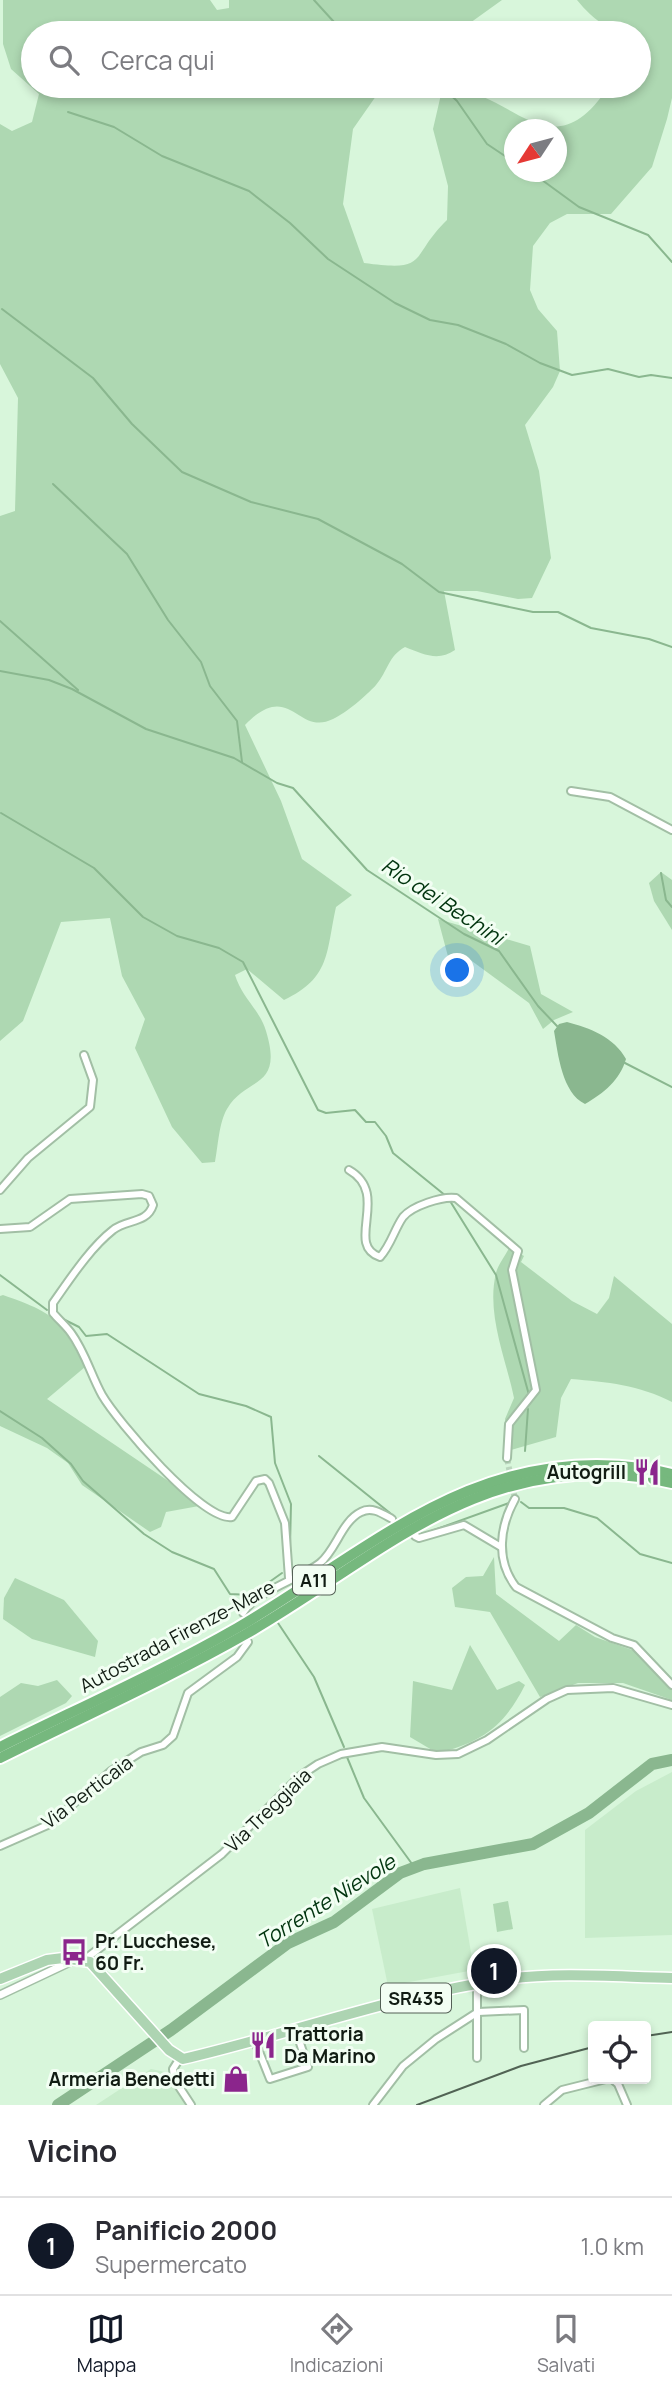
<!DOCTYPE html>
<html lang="it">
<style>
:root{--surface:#fff;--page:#f7f7f7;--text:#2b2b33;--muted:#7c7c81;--line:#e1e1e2;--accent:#111827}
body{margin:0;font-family:Manrope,sans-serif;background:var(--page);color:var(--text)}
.controls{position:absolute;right:21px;bottom:21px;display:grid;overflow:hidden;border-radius:7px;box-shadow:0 4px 10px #0003}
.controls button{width:63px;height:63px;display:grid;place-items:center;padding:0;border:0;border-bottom:2px solid var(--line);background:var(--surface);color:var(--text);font:35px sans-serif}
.compass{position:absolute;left:504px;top:119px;width:63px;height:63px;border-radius:50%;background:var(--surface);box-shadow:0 4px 10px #0003;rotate:234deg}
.you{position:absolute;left:458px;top:971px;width:24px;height:24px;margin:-18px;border:5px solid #fff;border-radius:50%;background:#1a73e8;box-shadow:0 0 0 10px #1a73e833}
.badge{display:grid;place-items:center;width:46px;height:46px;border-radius:50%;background:var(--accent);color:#fff;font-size:23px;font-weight:700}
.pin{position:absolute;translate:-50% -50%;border:4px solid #fff;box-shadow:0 2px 7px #0006}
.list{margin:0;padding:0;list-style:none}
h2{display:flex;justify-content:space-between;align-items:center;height:91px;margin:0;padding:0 28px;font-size:30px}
h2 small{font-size:23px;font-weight:400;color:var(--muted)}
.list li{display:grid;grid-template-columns:46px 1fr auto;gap:21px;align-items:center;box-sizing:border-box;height:98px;padding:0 28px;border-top:2px solid var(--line)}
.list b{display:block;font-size:26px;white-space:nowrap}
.list p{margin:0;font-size:23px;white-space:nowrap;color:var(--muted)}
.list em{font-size:23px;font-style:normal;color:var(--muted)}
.icon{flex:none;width:38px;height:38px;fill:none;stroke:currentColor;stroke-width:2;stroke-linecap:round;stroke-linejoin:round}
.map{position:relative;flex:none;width:672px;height:2105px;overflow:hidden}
.search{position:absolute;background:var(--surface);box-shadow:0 4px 10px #0003;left:21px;right:21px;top:21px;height:77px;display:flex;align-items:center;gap:18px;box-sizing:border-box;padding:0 24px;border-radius:38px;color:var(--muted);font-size:26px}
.sheet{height:189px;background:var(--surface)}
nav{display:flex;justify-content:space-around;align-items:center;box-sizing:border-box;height:98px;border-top:2px solid var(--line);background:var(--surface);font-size:19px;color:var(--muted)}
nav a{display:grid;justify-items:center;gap:4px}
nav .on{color:var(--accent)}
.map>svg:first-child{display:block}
.built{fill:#c8eccb}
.green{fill:#aed8b2;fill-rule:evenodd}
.water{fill:#8ab78f}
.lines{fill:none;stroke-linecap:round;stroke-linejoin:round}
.stream{stroke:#8ab78f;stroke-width:2}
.river{stroke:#8ab78f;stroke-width:12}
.minor-tunnel{stroke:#bad5bd;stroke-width:6;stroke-dasharray:6 3;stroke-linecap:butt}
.minor-casing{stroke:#a2bfa5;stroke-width:10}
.tertiary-casing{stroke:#a2bfa5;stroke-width:10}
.primary-casing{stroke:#fff;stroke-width:13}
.motorway-casing{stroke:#fff;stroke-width:14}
.minor{stroke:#fff;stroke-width:6}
.tertiary{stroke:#fff;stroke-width:7}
.primary{stroke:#add4b2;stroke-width:10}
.motorway{stroke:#76b87e;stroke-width:10}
.rail{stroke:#516354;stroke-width:2}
.labels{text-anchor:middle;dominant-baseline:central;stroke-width:6;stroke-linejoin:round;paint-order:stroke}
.shield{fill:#f2fef3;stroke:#546056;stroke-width:2}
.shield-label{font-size:18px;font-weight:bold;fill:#111c13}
.poi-label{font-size:19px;font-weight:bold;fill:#111c13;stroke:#f2fef3;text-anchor:end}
.street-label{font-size:19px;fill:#111c13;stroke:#f2fef3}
.water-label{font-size:21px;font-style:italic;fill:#00340e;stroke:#f2fef3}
</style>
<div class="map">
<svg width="672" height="2105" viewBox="0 0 672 2105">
<rect width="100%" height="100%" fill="#d8f6db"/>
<!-- built -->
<g class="built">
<path d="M672,1772v163l-87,3v-108l51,-39z"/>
<path d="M460,1888l14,82 -86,16 -16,-77z"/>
<path d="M151,2069l14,3 20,33h-89z"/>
</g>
<!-- green -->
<g class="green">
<path d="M3,0h207l7,10 12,-2v-8h273l-46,33h-423v53h350l-30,43 -10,75 21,59c67,9 44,-5 83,-43l1,-34 -15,-57 9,-39c68,-8 106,89 167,-4h30v-53c-28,0 -45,-12 -62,-33h95v98l-5,21 -15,48 -41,47h-44l-17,9 -17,23 -3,44 8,19 19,22 3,40 -7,16 -28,38 14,46 12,87 -19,40 -14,1 -41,-8h-33l11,59c-17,12 -32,4 -50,-3 -17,9 -17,24 -29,38 -10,11 -30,28 -43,34 -36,18 -43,-41 -88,6l36,76 21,58 50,36 -16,12c-10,45 -5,71 -52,93l-37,-31 -12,6c7,23 25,35 31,56 18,59 -20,45 -39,78 -8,13 -9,38 -12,53l-13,1 -30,-36 -37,-79 10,-29 -23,-43 -12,-58 -49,4 -38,99 -23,20v-525l15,-5 3,-113 -18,-34v-240l12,7 20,-9 7,-28 -28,-25 -8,-25zM514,130h42v42h-42z"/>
<path d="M661,872l11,8v50l-18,-29 -5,-18z"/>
<path d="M438,919l92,27 11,48 32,18 -19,8 -11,9 -14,-26 -64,-47 1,26 -12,-3z"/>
<path d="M509,1248l15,8 -3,6 51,39 25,13 12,-16 5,-22 58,48v78c-33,-17 -65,-20 -101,-23l-10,19 -5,39 -45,13 -6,-31 9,-21c-8,-39 -28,-84 -18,-125 2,-8 9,-17 13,-25z"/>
<path d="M3,1295c52,18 57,24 82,72l-38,32 151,102 1,5 -33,6 -5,15 -11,5 -68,-47 -14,-22 -21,-15 -47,-22v-130z"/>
<path d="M494,1557l2,37 63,47 17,-16 19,12 40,14 37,38v11l-49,-17h-45l-38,14 -50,-85 -35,-5 -3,-19 14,-11 17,-1z"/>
<path d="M15,1578l49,22 34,41 -3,16 -63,-18 -29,-20 1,-21z"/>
<path d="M470,1645l27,45 22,-9 6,4c-20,40 -43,58 -88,68l-27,-16 3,-56 39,9z"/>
<path d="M57,1680l15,16 -6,7 -66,33v-39l21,-14 17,3z"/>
<path d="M508,1901l5,28 -16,3 -4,-28z"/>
</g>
<!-- water -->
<path class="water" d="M567,1022c23,6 47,15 59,37 -6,21 -22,34 -41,45 -23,-11 -27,-50 -31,-73l5,-7z"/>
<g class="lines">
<!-- stream -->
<g class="stream">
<path d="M314,0l30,33"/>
<path d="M441,86l16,15 30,43 27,18"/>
<path d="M68,112l46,15 48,29 87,35 41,32 38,36 67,44 35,17 28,5 48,19 34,19 32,12 36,-6 31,8 12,-2 21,3"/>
<path d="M531,172l48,35 69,28 24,27"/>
<path d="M2,309l91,69 39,46 50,48 69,30 67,17 84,45 37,28 94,20h25l33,16 58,11 23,8"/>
<path d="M53,484l74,70 41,66 33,42 9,24 27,35 5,41"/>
<path d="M0,621l78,69"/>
<path d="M0,671l49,9 23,9 74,40 88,29 43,25 16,5 74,82 97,64 35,17 39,55 19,20"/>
<path d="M1,813l93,55 49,49 34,19 42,12 24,14 75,148 8,3 29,-3 11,12h9l11,14 7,17 53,43"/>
<path d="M661,873l5,27 6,7"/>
<path d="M623,1062l49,25"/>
<path d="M450,1201l46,74 33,120"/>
<path d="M0,1275l47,35"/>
<path d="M63,1319l16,8 7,9 21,-2 92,60 47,12 25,11 4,46 16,41 -1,42"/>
<path d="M0,1411l42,27 29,26 12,17 61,53 28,18 42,17 16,25 21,1 31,-22"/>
<path d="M525,1451l3,-42"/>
<path d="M319,1456l71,57"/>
<path d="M521,1502l8,6h35l33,10 43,36 32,9"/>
<path d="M423,1534l86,-31"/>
<path d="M278,1623l36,54 30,70"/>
<path d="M347,1757l17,41 51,70"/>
</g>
<!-- river -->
<path class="river" d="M58,2105l113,-75 117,-87 46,-21 66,-49 24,-9 109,-20 56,-31 63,-49 20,-4"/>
<!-- minor-tunnel -->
<path class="minor-tunnel" d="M507,1458l8,41"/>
<defs>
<g id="minor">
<path d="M571,791l39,6 62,33"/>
<path d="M349,1170c42,24 -5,75 31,87 11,-12 14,-27 23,-40 9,-11 39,-21 53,-19l62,53 -6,19 24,120 -27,34 -2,34"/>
<path d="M0,1190l28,-32 62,-51 3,-27 -9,-25"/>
<path d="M0,1229l30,-2 40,-28 72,-5 7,2 4,9c-6,19 -27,14 -40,25 -23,18 -43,49 -60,73v10c6,7 13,13 18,20 14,19 20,42 31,62 15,26 101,127 130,122l24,-36 9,-2 4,4 16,40 4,55"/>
<path d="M515,1499c-15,27 -20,61 1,88l96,51 22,7 38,40"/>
<path d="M415,1536l4,2 45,-13 37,22"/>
<path d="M243,1613c13,-22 57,-34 77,-50 16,-13 22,-42 41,-51 11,-6 22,2 31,7"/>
<path d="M0,1846l50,-22 61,-53 30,-19 22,-7 10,-9 15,-43 49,-36 11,-15"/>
<path d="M84,1960l138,-106 78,-78 18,-12 23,-10 41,-7 54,8 22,-1 29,-14 60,-41 20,-9 46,-2 59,17"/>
<path d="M254,2039l16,40 38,-12 -13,-39"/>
<path d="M180,2058l-7,11 1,10 17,26"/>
<path d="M477,2058v-73"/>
<path d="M612,2079l6,5 9,21"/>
<path d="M373,2105l30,-39 33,-27 42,-27 46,-2v38"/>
<path d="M544,2105l18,-15 44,-11"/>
</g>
<path id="tertiary" d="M0,1995l72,-34"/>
<path id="primary" d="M0,1979l47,-19 16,-2 27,4 79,88 14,9c108,-25 214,-65 325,-80 53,-7 110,-2 164,-1"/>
<g id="motorway">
<path d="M654,1470l18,4"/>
<path d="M653,1479l19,4"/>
<path d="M0,1747c79,-39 160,-75 237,-119 132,-77 238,-183 404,-160"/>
<path d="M0,1758c82,-41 167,-79 246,-124 132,-76 228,-178 394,-157"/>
</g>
</defs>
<!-- minor casing -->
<use href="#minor" class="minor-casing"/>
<!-- tertiary casing -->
<use href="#tertiary" class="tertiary-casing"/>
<!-- primary casing -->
<use href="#primary" class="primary-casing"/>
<!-- motorway casing -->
<use href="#motorway" class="motorway-casing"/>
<!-- minor -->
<use href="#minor" class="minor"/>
<!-- tertiary -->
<use href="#tertiary" class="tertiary"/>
<!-- primary -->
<use href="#primary" class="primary"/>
<!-- motorway -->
<use href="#motorway" class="motorway"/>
<!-- rail -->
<g class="rail">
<path d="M646,2036l26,-4"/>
<path d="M417,2105l104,-39 72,-19"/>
</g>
</g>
<!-- icons -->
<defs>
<symbol id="restaurant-bare" viewBox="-9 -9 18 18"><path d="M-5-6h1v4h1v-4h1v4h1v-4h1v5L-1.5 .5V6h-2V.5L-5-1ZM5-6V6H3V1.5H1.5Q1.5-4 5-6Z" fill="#8b258c" stroke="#f2fef3" stroke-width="2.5" paint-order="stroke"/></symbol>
<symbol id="bus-bare" viewBox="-9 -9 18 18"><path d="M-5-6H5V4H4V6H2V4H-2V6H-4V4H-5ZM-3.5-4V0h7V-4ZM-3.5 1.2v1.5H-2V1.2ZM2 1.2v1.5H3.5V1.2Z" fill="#8b258c" stroke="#f2fef3" stroke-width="2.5" paint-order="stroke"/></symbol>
<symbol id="shop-bare" viewBox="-9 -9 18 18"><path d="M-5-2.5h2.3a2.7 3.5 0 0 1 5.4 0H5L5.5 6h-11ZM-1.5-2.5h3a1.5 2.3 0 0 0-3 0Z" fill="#8b258c" stroke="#f2fef3" stroke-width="2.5" paint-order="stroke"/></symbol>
</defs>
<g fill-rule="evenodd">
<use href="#restaurant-bare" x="628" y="1453" width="38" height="38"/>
<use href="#bus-bare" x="55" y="1933" width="38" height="38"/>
<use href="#restaurant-bare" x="244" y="2026" width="38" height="38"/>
<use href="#shop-bare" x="217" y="2060" width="38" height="38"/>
</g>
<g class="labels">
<!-- shield labels -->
<g class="shield">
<rect x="293" y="1565.5" width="42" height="29" rx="5"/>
<rect x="381" y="1983.5" width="70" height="29" rx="5"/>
</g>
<g class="shield-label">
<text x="314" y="1580">A11</text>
<text x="416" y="1998">SR435</text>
</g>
<!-- poi labels -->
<g class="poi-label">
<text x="626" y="1472">Autogrill</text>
<text x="95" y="1941" text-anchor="start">Pr. Lucchese,<tspan x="95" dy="22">60 Fr.</tspan></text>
<text x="284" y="2034" text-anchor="start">Trattoria<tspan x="284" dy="22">Da Marino</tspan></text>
<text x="215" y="2079">Armeria Benedetti</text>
</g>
<!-- street labels -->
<g class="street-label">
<text transform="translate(177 1636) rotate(-28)">Autostrada Firenze-Mare</text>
<text transform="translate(87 1792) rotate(-37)">Via Perticaia</text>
<text transform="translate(268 1810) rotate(-44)">Via Treggiaia</text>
</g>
<!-- water labels -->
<g class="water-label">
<text transform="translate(443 901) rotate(33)">Rio dei Bechini</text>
<text transform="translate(326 1901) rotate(-32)">Torrente Nievole</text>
</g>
</g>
</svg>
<div class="controls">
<button><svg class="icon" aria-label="locate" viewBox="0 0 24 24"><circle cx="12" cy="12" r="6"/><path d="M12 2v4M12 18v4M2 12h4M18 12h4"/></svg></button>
</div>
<svg class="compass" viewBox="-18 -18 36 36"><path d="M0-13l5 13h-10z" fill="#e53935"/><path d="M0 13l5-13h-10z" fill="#7c7c81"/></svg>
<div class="you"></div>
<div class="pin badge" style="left:494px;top:1971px">1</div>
<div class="search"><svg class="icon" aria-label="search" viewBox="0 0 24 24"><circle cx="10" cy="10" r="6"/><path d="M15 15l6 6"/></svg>Cerca qui</div>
</div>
<section class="sheet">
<h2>Vicino<small></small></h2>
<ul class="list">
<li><span class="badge">1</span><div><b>Panificio 2000</b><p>Supermercato</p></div><em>1.0 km</em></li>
</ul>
</section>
<nav>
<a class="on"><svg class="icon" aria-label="map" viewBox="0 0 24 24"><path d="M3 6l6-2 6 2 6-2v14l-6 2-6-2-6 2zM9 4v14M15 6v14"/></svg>Mappa</a>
<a><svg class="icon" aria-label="directions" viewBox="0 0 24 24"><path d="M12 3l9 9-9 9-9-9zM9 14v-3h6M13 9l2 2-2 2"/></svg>Indicazioni</a>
<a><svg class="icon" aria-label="saved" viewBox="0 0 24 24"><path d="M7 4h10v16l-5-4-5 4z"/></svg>Salvati</a>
</nav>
